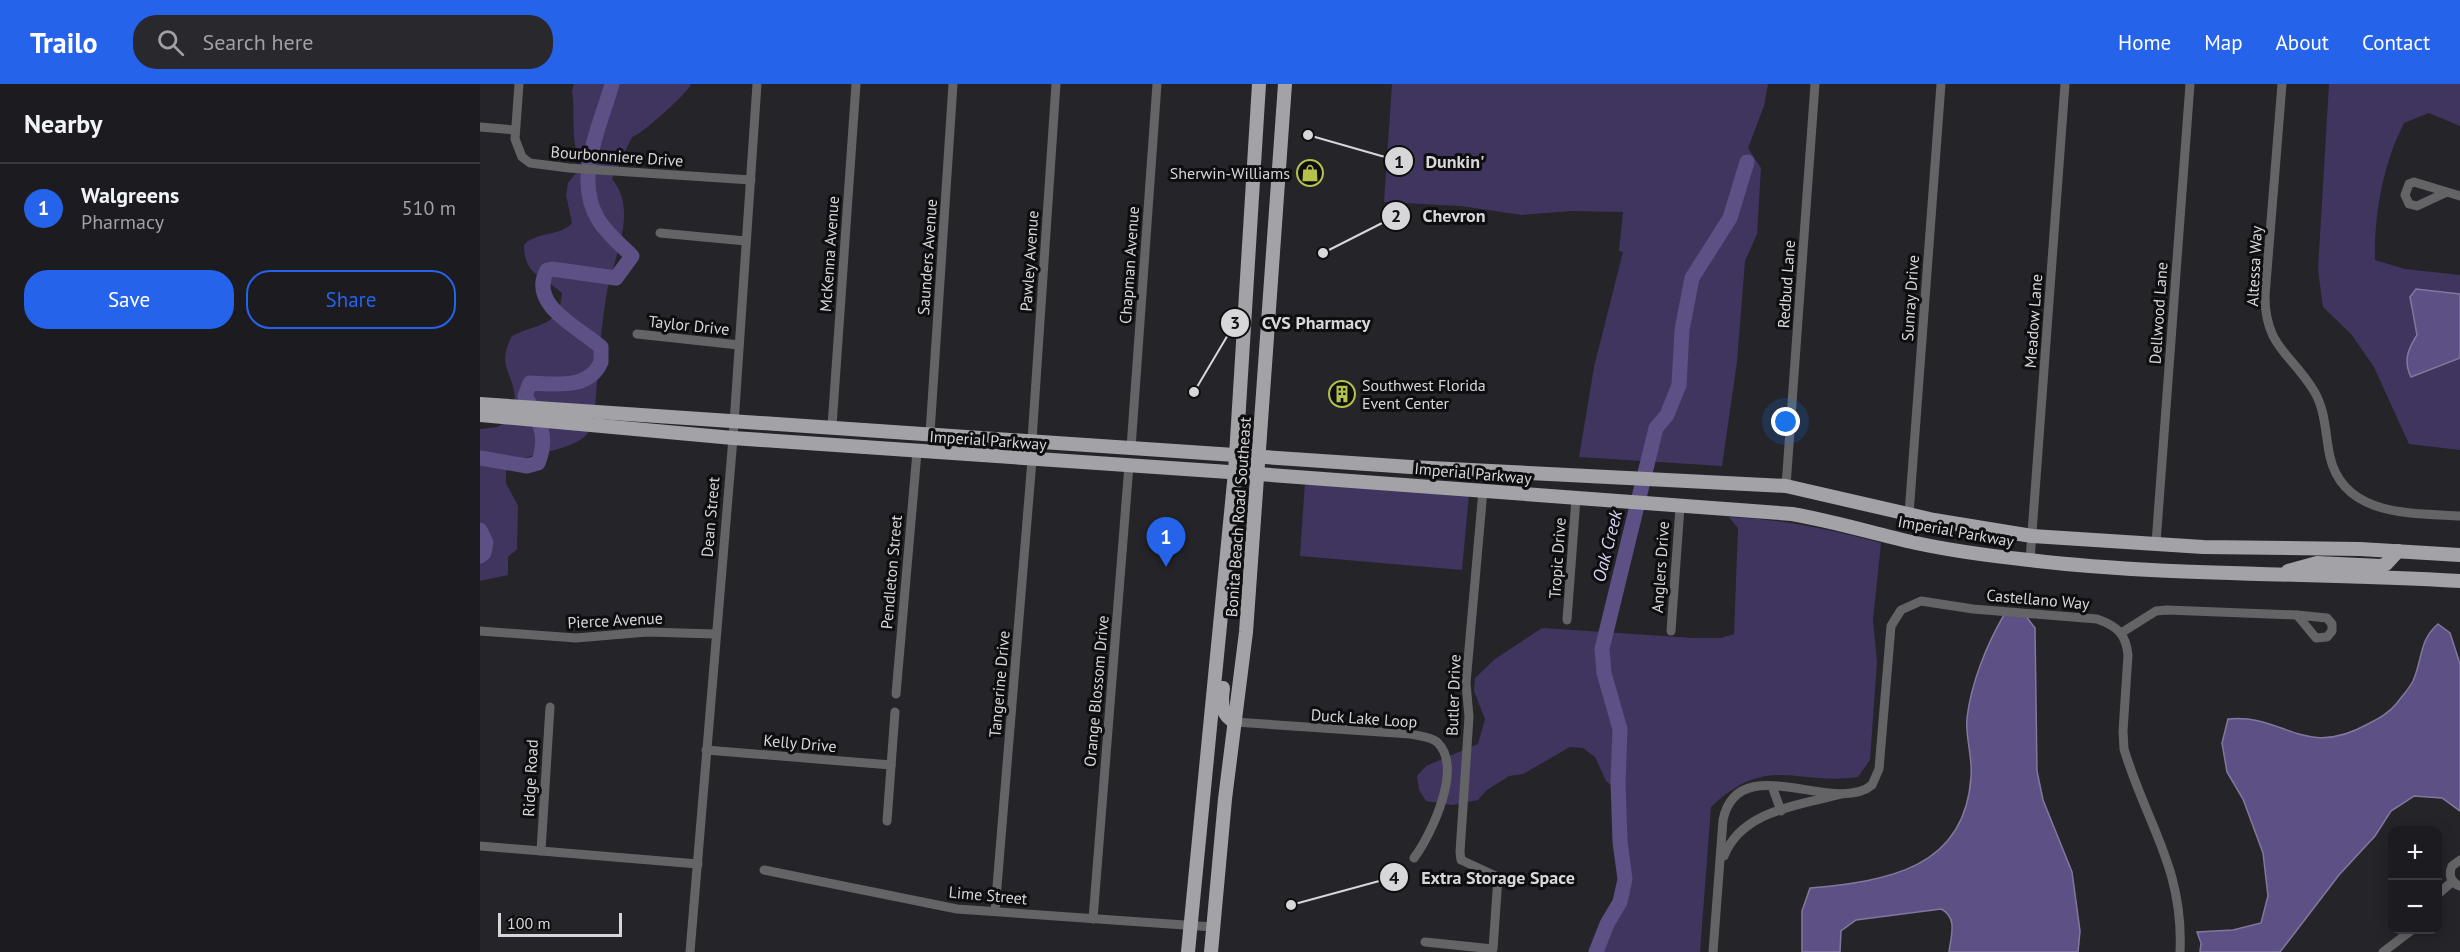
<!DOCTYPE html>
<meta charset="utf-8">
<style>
:root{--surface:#1c1b1f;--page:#29282c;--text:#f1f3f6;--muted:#a0a1a4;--line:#3a393d;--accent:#2563eb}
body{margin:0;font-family:"PT Sans",sans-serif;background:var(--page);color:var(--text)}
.controls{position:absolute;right:18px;bottom:18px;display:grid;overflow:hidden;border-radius:12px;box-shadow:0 3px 15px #0003}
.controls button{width:54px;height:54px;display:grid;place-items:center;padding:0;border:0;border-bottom:2px solid var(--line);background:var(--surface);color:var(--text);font:30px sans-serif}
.scale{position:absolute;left:18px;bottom:15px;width:124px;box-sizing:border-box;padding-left:6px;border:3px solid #d7d7da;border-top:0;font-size:16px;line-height:21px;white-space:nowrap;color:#d7d7da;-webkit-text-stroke:4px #0e0e10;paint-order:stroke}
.you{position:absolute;left:1306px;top:338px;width:21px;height:21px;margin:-15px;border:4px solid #fff;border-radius:50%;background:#1a73e8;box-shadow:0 0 0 9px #1a73e833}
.badge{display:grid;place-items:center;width:39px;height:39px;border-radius:50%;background:var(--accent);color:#fff;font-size:20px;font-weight:700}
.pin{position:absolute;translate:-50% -50px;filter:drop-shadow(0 2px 3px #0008)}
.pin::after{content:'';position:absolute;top:32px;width:21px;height:18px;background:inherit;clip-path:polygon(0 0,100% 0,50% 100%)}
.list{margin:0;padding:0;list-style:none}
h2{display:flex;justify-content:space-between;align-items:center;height:78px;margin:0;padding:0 24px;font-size:26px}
h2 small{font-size:20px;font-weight:400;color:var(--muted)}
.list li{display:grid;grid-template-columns:39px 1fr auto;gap:18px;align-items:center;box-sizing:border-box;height:90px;padding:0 24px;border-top:2px solid var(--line)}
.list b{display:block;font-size:22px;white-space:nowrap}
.list p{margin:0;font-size:20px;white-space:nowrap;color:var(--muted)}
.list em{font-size:20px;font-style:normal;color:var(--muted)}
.actions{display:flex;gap:12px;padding:18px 24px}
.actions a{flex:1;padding:14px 0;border:2px solid var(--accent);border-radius:24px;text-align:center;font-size:21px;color:var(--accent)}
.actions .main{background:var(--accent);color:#fff}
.icon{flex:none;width:33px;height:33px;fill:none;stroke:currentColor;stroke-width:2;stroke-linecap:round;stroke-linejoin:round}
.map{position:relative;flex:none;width:1980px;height:868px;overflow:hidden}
header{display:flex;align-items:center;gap:36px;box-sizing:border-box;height:84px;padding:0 30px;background:var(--accent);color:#fff}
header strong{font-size:28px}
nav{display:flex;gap:33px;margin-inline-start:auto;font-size:21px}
.search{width:420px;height:54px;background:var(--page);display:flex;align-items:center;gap:15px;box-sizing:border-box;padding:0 21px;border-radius:24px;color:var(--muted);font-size:22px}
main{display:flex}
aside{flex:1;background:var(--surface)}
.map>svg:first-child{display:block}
.green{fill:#40355f}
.water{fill:#5d5084;stroke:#82789e;stroke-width:1.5}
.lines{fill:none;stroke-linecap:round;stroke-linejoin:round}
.river{stroke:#5d5084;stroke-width:15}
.street{stroke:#646466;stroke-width:9}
.primary{stroke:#a3a2a7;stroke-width:14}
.labels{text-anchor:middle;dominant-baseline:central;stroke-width:6;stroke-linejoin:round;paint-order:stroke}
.street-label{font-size:16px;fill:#d7d7da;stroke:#0e0e10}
.poi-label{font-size:16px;fill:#d7d7da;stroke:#0e0e10;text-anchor:end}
.water-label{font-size:18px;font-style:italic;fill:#dad3f4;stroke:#0e0e10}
.leader{fill:none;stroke:#d7d7da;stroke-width:2}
.callout-dot{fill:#d7d7da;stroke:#0e0e10;stroke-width:2}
.mark-label{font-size:18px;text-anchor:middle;font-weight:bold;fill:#111}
.callout-label{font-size:18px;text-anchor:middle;font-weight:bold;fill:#d7d7da;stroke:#0e0e10;stroke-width:6;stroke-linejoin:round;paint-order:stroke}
</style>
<header>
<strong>Trailo</strong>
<div class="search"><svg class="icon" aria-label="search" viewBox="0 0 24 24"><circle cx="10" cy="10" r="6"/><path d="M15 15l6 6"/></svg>Search here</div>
<nav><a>Home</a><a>Map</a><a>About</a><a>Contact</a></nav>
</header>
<main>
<aside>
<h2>Nearby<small></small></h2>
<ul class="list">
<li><span class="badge">1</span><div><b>Walgreens</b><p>Pharmacy</p></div><em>510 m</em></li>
</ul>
<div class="actions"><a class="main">Save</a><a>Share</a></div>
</aside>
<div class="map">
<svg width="1980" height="868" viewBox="0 0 1980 868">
<rect width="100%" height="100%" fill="#252429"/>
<!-- green -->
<g class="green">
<path d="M94,0h117c-2,8 -51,52 -59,53l-20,42c28,33 -1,83 -6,119 -6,36 -8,74 -11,110l-80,-6c0,-30 -20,-34 -3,-66 26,-13 48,-9 50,-43 -20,-17 -38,-18 -38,-48 13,-14 35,-8 48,-22l-6,-28 2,-12 14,-18c-13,-24 -6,-48 -10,-74z"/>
<path d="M912,0h376l-4,22 -16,42 13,20 -4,66 -12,27 -8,101 -15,104 -143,-9 15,-90 29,-115 -4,-1 4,-39 -52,-1 -49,4 -61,-9 -77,-4z"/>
<path d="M1849,0h131v42l-31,-13 -25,10c-21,41 -30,91 -29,137l30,9 55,6v19l-26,-3 -23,18 6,26c-9,14 -14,26 -6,42l49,-19v92l-51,-6 -35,-77 -23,-33 -28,-27 -5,-37z"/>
<path d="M26,338l85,7c-15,25 -62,20 -85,39v15l12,23 -1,43 -9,8v18l-28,6v-152l17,-2z"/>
<path d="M825,398l164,12 -7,76 -162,-14z"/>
<path d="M1249,433c53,2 101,12 152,26l-8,77 4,42 -7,98 -12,17c-64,9 -90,-24 -147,30l-11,145h-107l25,-57 3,-34 -1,-58 -4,-13 -10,-9 -11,-24 -12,-9 -13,-1 -47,27 -14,2 -22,14 -9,10 -26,5 -26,-4 -7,-11 -2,-14 9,-10 52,-22 7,-25 -11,-28 1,-13 20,-19 47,-31 152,10h27l13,-4 4,-106z"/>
</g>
<!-- water -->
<g class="water">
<path d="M1936,205l44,5v64l-49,19c-8,-16 -3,-28 6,-42l-7,-38z"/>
<path d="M1524,531h21l10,13 2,143 6,29 29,72 8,59 -2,21h-129c2,-16 9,-35 -8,-43l-85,11 -15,11 -1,21h-38v-41l8,-23c77,-7 155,-19 161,-111 2,-20 -6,-40 -4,-59 4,-35 20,-74 37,-103z"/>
<path d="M1958,540l12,9 10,31v147l-18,-13 -28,-2 -23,15 -16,25 -36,39 -59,77h-80l1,-9 -4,-11 36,-2 28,-7 7,-27 -5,-43 -20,-54 -16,-27 -5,-29 6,-24c56,-6 75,41 140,5 11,-6 21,-11 29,-21 5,-7 12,-14 16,-22 10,-23 6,-41 25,-57z"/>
</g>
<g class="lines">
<!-- river -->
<g class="river">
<path d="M0,374l47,8 11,-3c11,-26 1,-45 -13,-67l5,-13c25,1 59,7 71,-21v-15c-23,-20 -73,-42 -54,-77l5,-1 64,9 16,-22c-11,-11 -26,-23 -34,-37 -25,-42 3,-94 14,-135"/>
<path d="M0,446l6,12 -2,11 -4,3"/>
<path d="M1116,868l11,-28 13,-22 5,-23 -5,-37 -2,-60 2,-53 -16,-56 -2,-24 54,-221 11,-13 12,-30 3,-55 10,-52 38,-60 17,-56"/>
</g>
<!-- street -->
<g class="street">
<path d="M39,0l-4,55 7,18 8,6 39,5 182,12"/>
<path d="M1802,0l-17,212c0,51 26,57 49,95 12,20 11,43 16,66 14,60 82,56 130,59"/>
<path d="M0,43l35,3"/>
<path d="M1967,108l-30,14 -8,-2 -4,-9 4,-11 5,-2 46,14"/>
<path d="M180,149l86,8"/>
<path d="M157,250l102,11"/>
<path d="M352,342l24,-342"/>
<path d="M450,349l23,-349"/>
<path d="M552,356l24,-356"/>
<path d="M651,364l26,-364"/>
<path d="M1306,402l29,-402"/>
<path d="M1429,430l32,-430"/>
<path d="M1676,459l34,-459"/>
<path d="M1550,476l35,-476"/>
<path d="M1817,531l30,3 5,6v7l-5,6 -11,1z"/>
<path d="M1087,536l9,-122"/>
<path d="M0,547l96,7 71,-6 68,2"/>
<path d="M1191,547l9,-124"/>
<path d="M1641,549l35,-22 11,-1 130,5"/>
<path d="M416,610l21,-242"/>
<path d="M755,638l175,12c8,2 20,2 27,8 27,25 -6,93 -23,116"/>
<path d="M226,666l185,15"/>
<path d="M1292,702l9,25"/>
<path d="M407,737l8,-109"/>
<path d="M0,762l218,18"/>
<path d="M61,767l9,-144"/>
<path d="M1244,772c18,-46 74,-50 117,-62"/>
<path d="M1980,776l-8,6c-4,9 -1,17 8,20"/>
<path d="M284,786l193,39 256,18"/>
<path d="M1958,810l15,-13"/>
<path d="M515,827l37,-451"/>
<path d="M613,835l36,-454"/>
<path d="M945,858l68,7 5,-72 -37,-17 -1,-8 9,-135 -3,-34 17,-193"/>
<path d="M210,868l43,-514 24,-354"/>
<path d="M1233,868l10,-132c15,-72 112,-4 149,-35l7,-16 12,-143 10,-16 20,-9 52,8 124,10c20,7 29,15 31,36l-5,76 1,18c22,74 60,119 56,203"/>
<path d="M1903,868l29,-22"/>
</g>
<!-- primary -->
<g class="primary">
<path d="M0,320l931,63 375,19 148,34 98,16 171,11 157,2 100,6"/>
<path d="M0,331l253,23 525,36 534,40c42,7 83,20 124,29 37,8 75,13 113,17 143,17 287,12 431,21"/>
<path d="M1808,487l29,-8 64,3 5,-2 12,-13"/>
<path d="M743,604c-2,15 -2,27 12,34"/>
<path d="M708,868l47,-480 24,-388"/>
<path d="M731,868l14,-153 21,-167 39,-548"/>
</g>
</g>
<!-- icons -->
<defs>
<symbol id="shop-ring" viewBox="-11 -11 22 22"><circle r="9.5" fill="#0e0e10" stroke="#b5c24a" stroke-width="1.5"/><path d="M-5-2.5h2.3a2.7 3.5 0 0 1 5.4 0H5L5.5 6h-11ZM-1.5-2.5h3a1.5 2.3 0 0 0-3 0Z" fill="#b5c24a"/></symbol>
<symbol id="building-ring" viewBox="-11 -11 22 22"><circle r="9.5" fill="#0e0e10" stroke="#b5c24a" stroke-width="1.5"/><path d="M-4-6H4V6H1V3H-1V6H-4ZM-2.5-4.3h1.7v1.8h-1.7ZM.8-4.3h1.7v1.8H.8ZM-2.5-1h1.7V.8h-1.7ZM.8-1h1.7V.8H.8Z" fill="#b5c24a"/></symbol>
</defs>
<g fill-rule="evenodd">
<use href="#shop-ring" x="815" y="74" width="30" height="30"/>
<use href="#building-ring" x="847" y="295" width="30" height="30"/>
</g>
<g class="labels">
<!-- street labels -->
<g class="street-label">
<text transform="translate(137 72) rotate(4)">Bourbonniere Drive</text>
<text transform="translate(349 170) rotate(-86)">McKenna Avenue</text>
<text transform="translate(447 173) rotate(-86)">Saunders Avenue</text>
<text transform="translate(549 177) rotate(-86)">Pawley Avenue</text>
<text transform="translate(649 181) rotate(-86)">Chapman Avenue</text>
<text transform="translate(1774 182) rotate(-87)">Altessa Way</text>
<text transform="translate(1306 200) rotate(-86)">Redbud Lane</text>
<text transform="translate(1430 214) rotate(-86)">Sunray Drive</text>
<text transform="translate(1678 229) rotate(-86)">Dellwood Lane</text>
<text transform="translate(1553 237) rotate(-86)">Meadow Lane</text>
<text transform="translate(209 241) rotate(6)">Taylor Drive</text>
<text transform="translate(508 356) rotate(4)">Imperial Parkway</text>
<text transform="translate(993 389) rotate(5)">Imperial Parkway</text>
<text transform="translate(230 433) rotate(-85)">Dean Street</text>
<text transform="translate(758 433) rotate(-86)">Bonita Beach Road Southeast</text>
<text transform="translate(1476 447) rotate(10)">Imperial Parkway</text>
<text transform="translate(1077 474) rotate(-86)">Tropic Drive</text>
<text transform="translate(1180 483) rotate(-86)">Anglers Drive</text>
<text transform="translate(411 488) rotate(-85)">Pendleton Street</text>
<text transform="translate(1558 515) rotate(5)">Castellano Way</text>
<text transform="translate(135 536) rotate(-3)">Pierce Avenue</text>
<text transform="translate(519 600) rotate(-85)">Tangerine Drive</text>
<text transform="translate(616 607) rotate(-85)">Orange Blossom Drive</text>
<text transform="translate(973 611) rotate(-88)">Butler Drive</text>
<text transform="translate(884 634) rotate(4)">Duck Lake Loop</text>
<text transform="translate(320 659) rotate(5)">Kelly Drive</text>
<text transform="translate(50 694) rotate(-87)">Ridge Road</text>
<text transform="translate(508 811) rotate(5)">Lime Street</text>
</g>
<!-- poi labels -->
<g class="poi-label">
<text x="810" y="89">Sherwin-Williams</text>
<text x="882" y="301" text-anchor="start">Southwest Florida<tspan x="882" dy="18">Event Center</tspan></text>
</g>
<!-- water labels -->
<g class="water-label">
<text transform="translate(1127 462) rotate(-76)">Oak Creek</text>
</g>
</g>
<!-- callouts -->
<path class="leader" d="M828 51L919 77M843 169L916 132M714 308L755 239M811 821L914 793"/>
<g class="callout-dot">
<circle cx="828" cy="51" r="6"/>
<circle cx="843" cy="169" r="6"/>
<circle cx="714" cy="308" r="6"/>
<circle cx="811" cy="821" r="6"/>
<circle cx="919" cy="77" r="15"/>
<circle cx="916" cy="132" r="15"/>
<circle cx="755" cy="239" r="15"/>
<circle cx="914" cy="793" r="15"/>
</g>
<g class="mark-label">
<text x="919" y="84">1</text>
<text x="916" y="138">2</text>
<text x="755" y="245">3</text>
<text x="914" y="800">4</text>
</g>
<g class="callout-label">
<text x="975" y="84">Dunkin'</text>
<text x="974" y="138">Chevron</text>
<text x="836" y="245">CVS Pharmacy</text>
<text x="1018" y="800">Extra Storage Space</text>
</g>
</svg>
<div class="controls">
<button>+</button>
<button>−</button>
</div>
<div class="scale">100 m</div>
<div class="you"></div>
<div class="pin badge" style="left:686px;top:483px">1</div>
</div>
</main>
